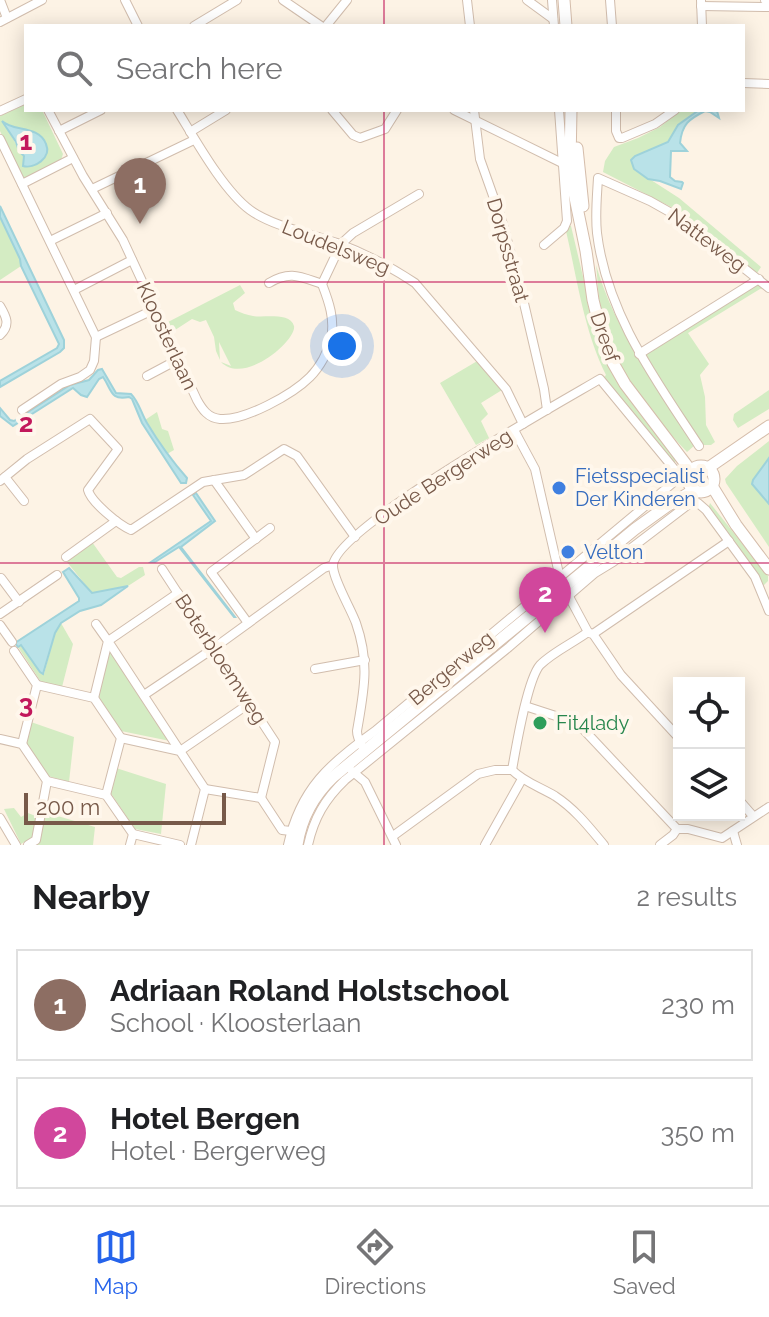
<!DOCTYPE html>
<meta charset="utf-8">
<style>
:root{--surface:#fff;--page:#f6f6f6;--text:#202124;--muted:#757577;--line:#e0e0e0;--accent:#2563eb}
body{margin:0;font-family:Raleway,sans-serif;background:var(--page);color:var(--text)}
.controls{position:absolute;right:24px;bottom:24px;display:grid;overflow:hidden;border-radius:0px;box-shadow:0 4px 20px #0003}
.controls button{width:72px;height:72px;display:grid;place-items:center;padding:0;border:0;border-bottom:2px solid var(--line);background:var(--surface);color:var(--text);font:40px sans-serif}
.scale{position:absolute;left:24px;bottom:20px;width:202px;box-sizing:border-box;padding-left:8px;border:4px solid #775949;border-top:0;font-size:22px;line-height:28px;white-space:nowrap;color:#775949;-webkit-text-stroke:6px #fff7ec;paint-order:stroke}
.you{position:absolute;left:342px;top:346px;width:28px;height:28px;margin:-20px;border:6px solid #fff;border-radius:50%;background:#1a73e8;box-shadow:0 0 0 12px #1a73e833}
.badge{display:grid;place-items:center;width:52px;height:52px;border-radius:50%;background:var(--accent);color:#fff;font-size:26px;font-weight:700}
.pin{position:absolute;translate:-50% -66px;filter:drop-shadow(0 2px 4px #0008)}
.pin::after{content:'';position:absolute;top:42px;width:28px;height:24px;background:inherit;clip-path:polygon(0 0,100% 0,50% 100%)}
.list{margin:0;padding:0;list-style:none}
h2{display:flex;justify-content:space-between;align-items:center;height:104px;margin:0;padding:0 32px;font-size:34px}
h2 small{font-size:26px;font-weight:400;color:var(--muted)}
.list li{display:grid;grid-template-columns:52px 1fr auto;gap:24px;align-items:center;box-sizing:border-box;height:112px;margin:0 16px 16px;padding:0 16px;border:2px solid var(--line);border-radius:0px}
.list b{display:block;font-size:30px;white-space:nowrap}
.list p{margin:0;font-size:26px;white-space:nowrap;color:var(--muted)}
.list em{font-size:26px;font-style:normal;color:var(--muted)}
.icon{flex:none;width:44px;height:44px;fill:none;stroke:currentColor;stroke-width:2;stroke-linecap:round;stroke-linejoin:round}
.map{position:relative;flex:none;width:769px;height:845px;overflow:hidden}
.search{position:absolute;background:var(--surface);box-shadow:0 4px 20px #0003;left:24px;right:24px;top:24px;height:88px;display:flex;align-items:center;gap:20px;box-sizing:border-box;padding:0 28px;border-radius:0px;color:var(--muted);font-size:30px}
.sheet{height:360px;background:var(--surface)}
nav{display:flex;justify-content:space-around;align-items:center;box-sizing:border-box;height:112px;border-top:2px solid var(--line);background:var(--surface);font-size:22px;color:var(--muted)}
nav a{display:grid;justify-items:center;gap:4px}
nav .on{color:var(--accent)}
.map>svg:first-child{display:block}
.green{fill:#d4ecc3;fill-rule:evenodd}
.water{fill:#b9e2e8;stroke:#9ed2da;stroke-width:2}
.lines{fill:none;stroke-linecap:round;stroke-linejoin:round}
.street-casing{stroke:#d1bdad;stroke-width:10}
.secondary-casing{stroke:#d5bdab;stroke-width:13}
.street{stroke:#fff;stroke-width:8}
.secondary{stroke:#fff;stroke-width:11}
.grid{fill:none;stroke:#c2185b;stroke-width:2;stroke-opacity:0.55}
.shop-dot{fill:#3f7fe0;stroke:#fff7ec;stroke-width:3}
.leisure-dot{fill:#2e9e5b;stroke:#fff7ec;stroke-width:3}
.labels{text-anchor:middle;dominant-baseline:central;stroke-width:8;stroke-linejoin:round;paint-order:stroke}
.street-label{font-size:20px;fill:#775949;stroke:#fff7ec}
.shop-label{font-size:20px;fill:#366cbe;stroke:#fff7ec;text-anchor:start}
.leisure-label{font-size:20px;fill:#27864d;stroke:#fff7ec;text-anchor:start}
.grid-label{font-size:26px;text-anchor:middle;font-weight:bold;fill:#c2185b;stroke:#fff7ec;stroke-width:8;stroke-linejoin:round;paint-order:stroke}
</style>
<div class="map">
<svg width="769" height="845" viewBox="0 0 769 845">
<rect width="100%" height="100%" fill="#fdf3e5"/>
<!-- green -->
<g class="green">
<path d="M26,104v6h16l21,44 -2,6 -36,18h-3l-22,-47v-15zM5,125l42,20 -1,10 -22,3z"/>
<path d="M681,110h18l-21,15 -10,17 -33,14 -1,13 45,29 82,69 -4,6 -45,-38 -41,-28 -68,-35 2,-11 9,-14 24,-9 22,-11z"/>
<path d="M0,218l20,41 1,7 -21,14z"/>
<path d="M568,226h3l28,118c17,44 49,80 78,116l-5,4 -68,-87 2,-2c-22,-44 -29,-97 -40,-144z"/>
<path d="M596,265c19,66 62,123 99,180l-8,7c-36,-39 -73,-83 -86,-137 -3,-16 -3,-34 -5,-50z"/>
<path d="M757,283l9,5 -6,1 -72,44 21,31 -9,11 5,22 1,28 9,17 -4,3h-10l-57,-93z"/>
<path d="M240,285l5,8 -12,10 2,7c6,3 12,5 18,6 11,2 37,-4 41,10 3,14 -50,60 -73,36l10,4 -12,-24 1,18 -4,-9 -2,-14 -8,-17 -6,2 -8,-3 -20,13 -4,-10z"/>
<path d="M479,360l23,30 -21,13 7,11 -7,7 8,17 -13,7 -36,-62z"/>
<path d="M769,390v19l-31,19 -5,-8 1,-6z"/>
<path d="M157,412l5,17 6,2 6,19 -7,4 -22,-34z"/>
<path d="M769,441v17l-17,26 17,20v43l-43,-64 -1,-4 12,-13z"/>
<path d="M710,503l58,73v5l-5,5 -55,-77z"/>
<path d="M92,542l25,35 4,1 18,-11h4l2,8 -17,11 -36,7 -25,-31z"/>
<path d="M61,623l12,21 -11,43 -21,-5 -23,-35 3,-3 19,28 4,2 11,-41z"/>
<path d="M109,648l61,93 -49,-10 -24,-35z"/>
<path d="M31,722l43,15 -5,45 -21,-6 -22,-33z"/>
<path d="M116,768l50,16 -5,50 -26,-5 -25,-37z"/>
<path d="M14,808l7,9 7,-4 10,4 -5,20 -12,7 -17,-35z"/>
<path d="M44,812l51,15 -2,18h-58z"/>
</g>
<!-- water -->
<g class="water">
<path d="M699,110h20l-2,1 2,7 -9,-6 -5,-1c-16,8 -23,13 -25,32l7,8h-16l-1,26 5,4 7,1 1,1 -2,6 -21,-8 -12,-2 -14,-10 -3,-9 4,-4 33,-14 10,-17z"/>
<path d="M2,121c11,11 37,4 44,23 6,14 -12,25 -23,22l1,-10 -5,-5 -3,-9z"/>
<path d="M0,206l64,134v8l-4,4 -60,35v-6l57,-33 2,-4 -38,-78 -1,-7 -20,-42z"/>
<path d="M102,369l14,24 15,1c8,8 10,19 16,29 12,20 25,38 40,55l-1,5h-5l-39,-60 -10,-24 -3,-2c-19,4 -17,-7 -26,-20l-4,2 -12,18 -6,-2 -8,-7 -60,38 -13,-10v-8l10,12 4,1 56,-36 19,-5 9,-10z"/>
<path d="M769,458v46l-17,-20 1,-4z"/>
<path d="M196,493l19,28 -34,26 54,70h-1l-55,-70 -24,15h-4l60,-41 -18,-26z"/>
<path d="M69,568l23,25 36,-7 -27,19 -21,6 -19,12 -6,10 -12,41 -3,-2 -19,-27 -3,2 -3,-4 64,-42v-3l-16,-26z"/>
</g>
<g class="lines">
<defs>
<g id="street">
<path d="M0,0l7,18"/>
<path d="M125,0l13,26"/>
<path d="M283,0l38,26"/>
<path d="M467,0l3,26"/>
<path d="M527,0l26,19"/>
<path d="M552,0l2,26"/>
<path d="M610,0l2,26"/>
<path d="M701,0l1,26"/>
<path d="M765,0l4,2"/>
<path d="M701,6l68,1"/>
<path d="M0,22l42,-22"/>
<path d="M194,26l43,-26"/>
<path d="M326,26l21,-26"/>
<path d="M743,83l26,1"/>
<path d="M48,110l35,66 40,64 74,160c5,9 11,18 23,19 25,2 73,-25 90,-42 10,-10 18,-25 21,-38 4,-20 -2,-37 -9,-55l19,-40 12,-11 66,-39"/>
<path d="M177,110c18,29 46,80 73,100 22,16 62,24 87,33 27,10 54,24 78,40l91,106 17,35"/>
<path d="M332,110l21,25 7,3 25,-9 12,-19"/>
<path d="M454,110l110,54"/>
<path d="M474,110l6,49 22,62 21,78 21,90 3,21"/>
<path d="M616,110v21l3,7h3l33,-14 20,-14"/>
<path d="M0,111l26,-12"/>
<path d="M59,131l42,-21"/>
<path d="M190,132l36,-22"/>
<path d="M0,139l96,198 -2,24 -4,9 -10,7 -19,7 -39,26"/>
<path d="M22,184l51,-26"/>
<path d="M92,189l102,-49"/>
<path d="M50,241l57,-28"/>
<path d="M544,245l20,-17 3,-7 -8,-111"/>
<path d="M269,283c21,-13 32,-6 53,1"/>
<path d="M74,290l58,-30"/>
<path d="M0,306c6,10 11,19 0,29"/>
<path d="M96,337l59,-28"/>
<path d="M639,354l120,-75"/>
<path d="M147,376l32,-17"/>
<path d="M514,430l21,39 25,109"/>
<path d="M699,446c-43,-66 -92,-131 -102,-213 -2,-18 0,-37 1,-55l52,23 32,18 87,69"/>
<path d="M5,477l19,24"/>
<path d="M214,480l42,59"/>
<path d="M0,481l27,-22 63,-40 28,30 -30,41c3,12 31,35 43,40l72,-48 41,-7 40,-26 13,7 58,81"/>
<path d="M66,557l50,-36"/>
<path d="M162,569l113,173 -14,56"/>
<path d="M1,578l18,24"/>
<path d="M566,591l22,41"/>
<path d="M178,593l-70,48 72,110 70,-48"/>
<path d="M0,614l57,-39"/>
<path d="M248,623l-37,-51 59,-44"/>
<path d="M0,625l12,17"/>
<path d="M589,633l4,1 28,41 58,63"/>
<path d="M593,634l136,-93"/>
<path d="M14,651l23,34 -15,59"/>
<path d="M315,669l50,-9"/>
<path d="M37,685l57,13 27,40 -15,57"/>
<path d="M144,695l70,-47 110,-80 9,-3"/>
<path d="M94,698l14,-57 -12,-17"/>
<path d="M525,706l40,13 19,11 93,99"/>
<path d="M121,738l59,13 25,38 -14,56"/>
<path d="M0,739l22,5 25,37 -11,59 -8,5"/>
<path d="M512,770c4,-22 15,-90 28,-105 13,-13 33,-22 48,-33"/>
<path d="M512,770c12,12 28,17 43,26 20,13 34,31 49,49"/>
<path d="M352,771l13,11 31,63"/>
<path d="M47,781l59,14 27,39 -3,11"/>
<path d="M205,789l56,9 21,32 9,1"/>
<path d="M739,800l14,16"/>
<path d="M0,818l16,27"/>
<path d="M677,829h11l34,9 47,-31"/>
<path d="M733,831l4,14"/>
<path d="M133,834l47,11"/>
<path d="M393,836l85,-62 17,-4h17"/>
<path d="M288,845c12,-56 42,-82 87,-114l299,-249 3,-5 -2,-7 -75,-91c-39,23 -267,150 -267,187 0,13 18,43 23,57 14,40 8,67 1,108 0,7 4,13 7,19"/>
<path d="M308,845c6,-27 17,-46 37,-65l164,-133 86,-74 18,-11 76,-58 9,-1 8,7 49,67 14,34"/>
<path d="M485,845l37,-66"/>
<path d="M660,845l13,-10 4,-6"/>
</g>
<g id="secondary">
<path d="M564,0l2,26"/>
<path d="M571,110l-1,54 2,19 14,68 7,49 10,40 10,23 12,21 66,87"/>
<path d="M577,148l6,58"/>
<circle cx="701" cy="479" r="13"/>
<path d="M708,468l61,-42"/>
<path d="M712,486l24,39 33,44"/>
<path d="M297,845c4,-26 16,-49 36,-68l302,-248 32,-23 27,-16"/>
</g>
</defs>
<!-- street casing -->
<use href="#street" class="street-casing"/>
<!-- secondary casing -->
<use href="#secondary" class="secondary-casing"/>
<!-- street -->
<use href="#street" class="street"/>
<!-- secondary -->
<use href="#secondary" class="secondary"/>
</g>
<!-- grid -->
<path class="grid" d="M384,0v26M384,110v735M0,282h769M0,563h769"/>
<!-- markers -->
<g class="shop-dot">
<circle cx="559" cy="488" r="8"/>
<circle cx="568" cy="552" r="8"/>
</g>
<circle class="leisure-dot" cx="540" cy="723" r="8"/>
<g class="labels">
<!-- street labels -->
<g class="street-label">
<text transform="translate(707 240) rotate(37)">Natteweg</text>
<text transform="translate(336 247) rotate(22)">Loudelsweg</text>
<text transform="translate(508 250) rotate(74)">Dorpsstraat</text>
<text transform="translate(167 336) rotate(65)">Kloosterlaan</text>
<text transform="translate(605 337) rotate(71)">Dreef</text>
<text transform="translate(443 477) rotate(-33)">Oude Bergerweg</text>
<text transform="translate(221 659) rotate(57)">Boterbloemweg</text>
<text transform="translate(451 668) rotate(-40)">Bergerweg</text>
</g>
<!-- shop labels -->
<g class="shop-label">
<text x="575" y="476">Fietsspecialist<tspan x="575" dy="23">Der Kinderen</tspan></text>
<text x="584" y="552">Velton</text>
</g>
<!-- leisure labels -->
<g class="leisure-label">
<text x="556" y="723">Fit4lady</text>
</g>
</g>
<g class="grid-label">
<text x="26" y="150">1</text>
<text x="26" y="432">2</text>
<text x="26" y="713">3</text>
</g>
</svg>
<div class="controls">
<button><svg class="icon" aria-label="locate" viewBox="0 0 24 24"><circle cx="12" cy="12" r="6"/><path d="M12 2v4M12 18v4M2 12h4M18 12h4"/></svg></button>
<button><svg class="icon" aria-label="layers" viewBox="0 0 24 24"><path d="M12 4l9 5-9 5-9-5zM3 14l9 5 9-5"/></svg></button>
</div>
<div class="scale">200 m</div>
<div class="you"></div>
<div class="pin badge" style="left:140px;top:224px;background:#8d6e63">1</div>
<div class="pin badge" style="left:545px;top:633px;background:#d1479c">2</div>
<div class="search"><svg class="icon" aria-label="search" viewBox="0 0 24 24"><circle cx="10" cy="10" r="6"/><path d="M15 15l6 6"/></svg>Search here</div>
</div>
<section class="sheet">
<h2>Nearby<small>2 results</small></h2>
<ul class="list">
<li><span class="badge" style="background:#8d6e63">1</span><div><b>Adriaan Roland Holstschool</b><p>School · Kloosterlaan</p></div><em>230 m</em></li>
<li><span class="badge" style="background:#d1479c">2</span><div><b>Hotel Bergen</b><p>Hotel · Bergerweg</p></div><em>350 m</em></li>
</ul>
</section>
<nav>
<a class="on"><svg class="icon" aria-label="map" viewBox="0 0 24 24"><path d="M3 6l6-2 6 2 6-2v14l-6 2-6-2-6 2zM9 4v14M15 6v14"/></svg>Map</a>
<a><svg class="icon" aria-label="directions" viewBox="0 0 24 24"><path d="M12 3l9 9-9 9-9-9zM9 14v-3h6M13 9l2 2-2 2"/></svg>Directions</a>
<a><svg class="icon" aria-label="saved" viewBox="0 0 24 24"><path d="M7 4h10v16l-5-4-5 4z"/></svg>Saved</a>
</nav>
